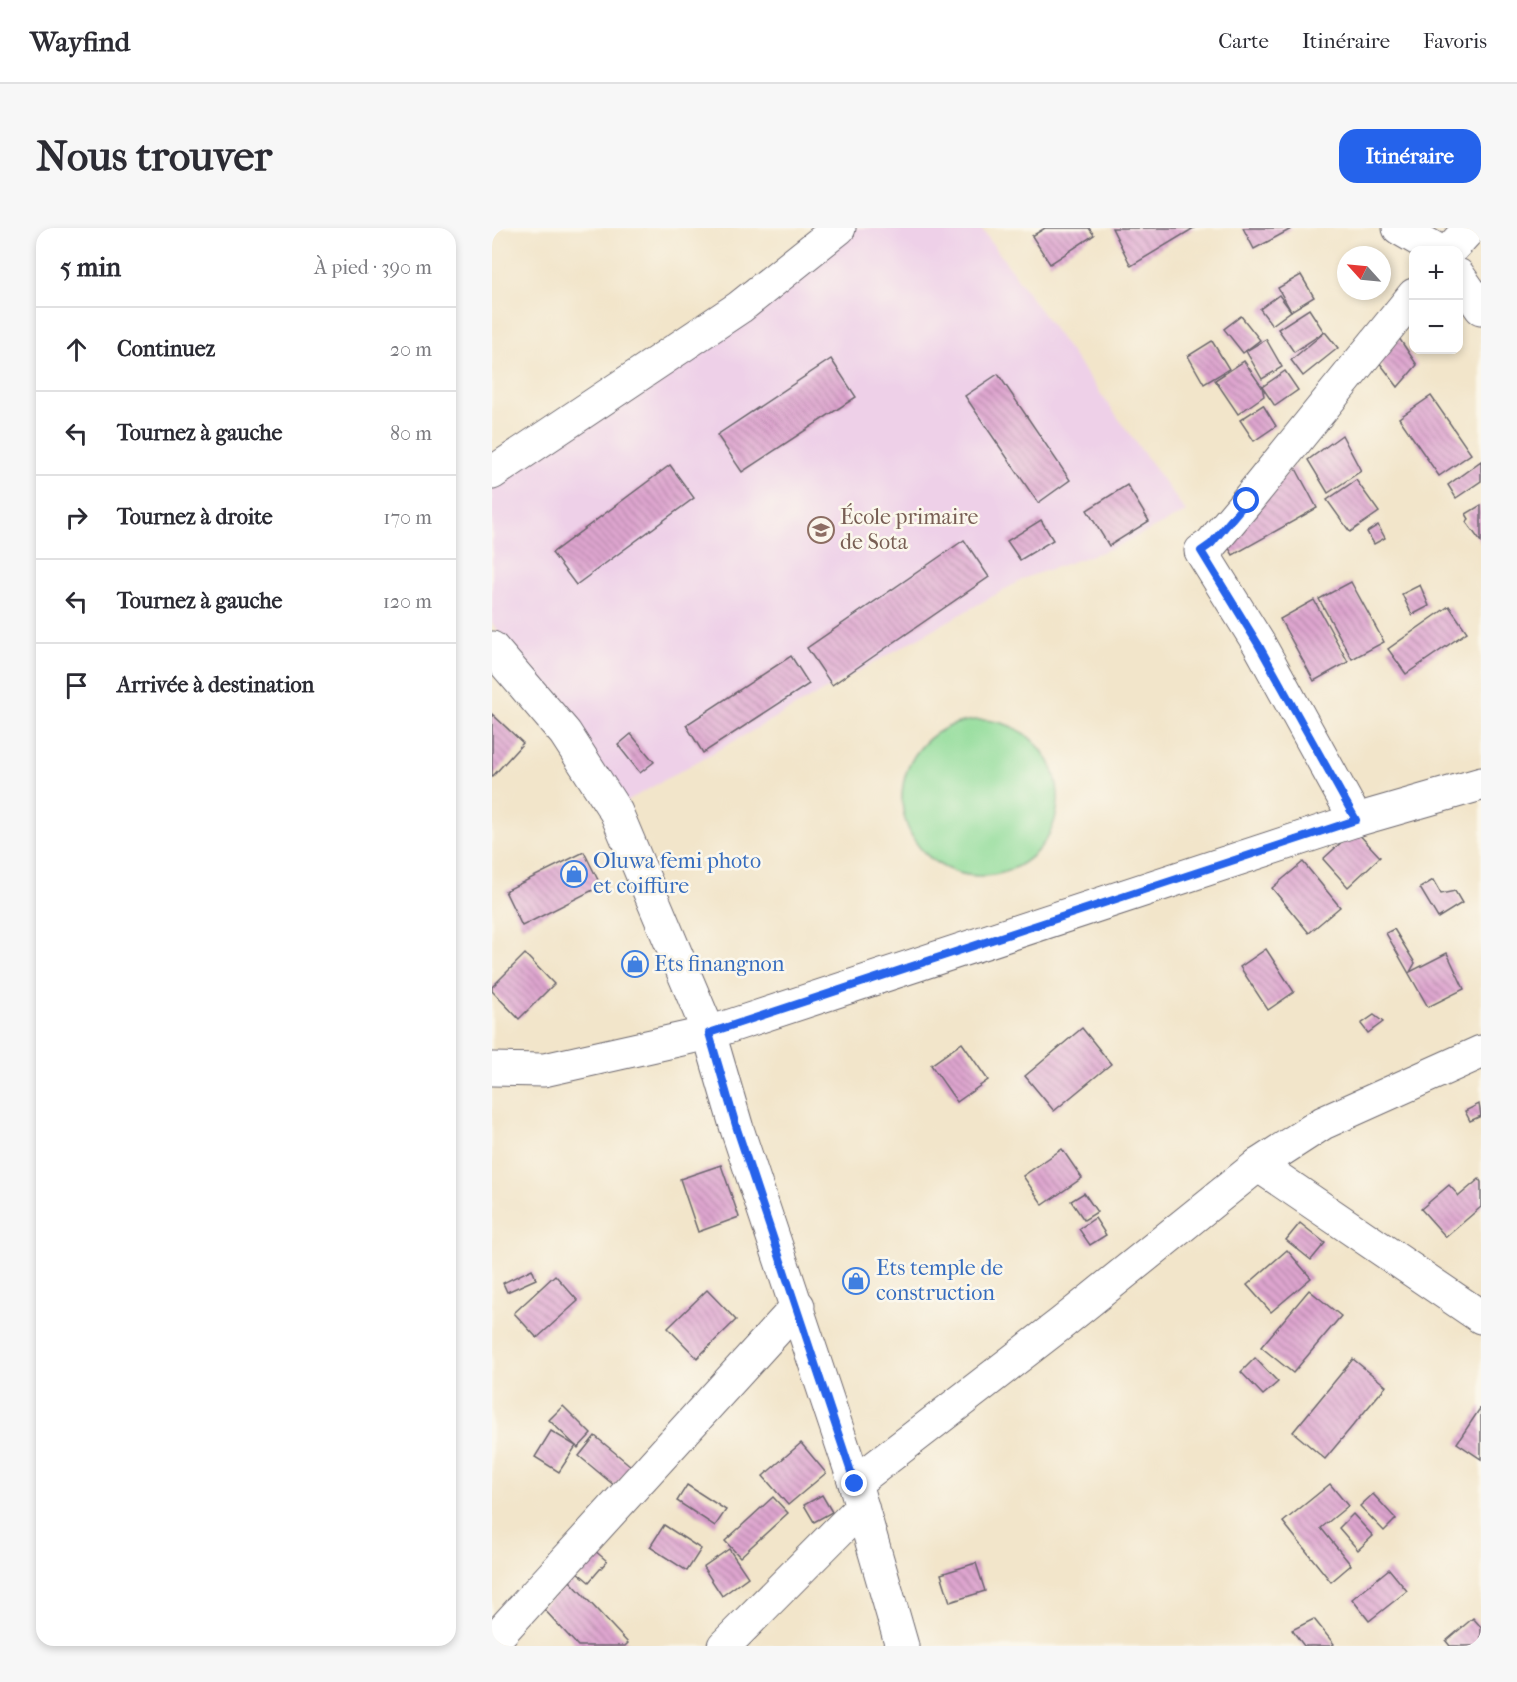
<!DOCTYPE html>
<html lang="fr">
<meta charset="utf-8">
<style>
:root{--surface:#fff;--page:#f7f7f7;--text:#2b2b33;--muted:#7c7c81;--line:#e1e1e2;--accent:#2563eb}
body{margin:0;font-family:"IM FELL French Canon",serif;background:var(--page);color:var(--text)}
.controls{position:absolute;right:18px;top:18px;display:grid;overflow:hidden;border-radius:12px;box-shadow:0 3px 9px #0003}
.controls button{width:54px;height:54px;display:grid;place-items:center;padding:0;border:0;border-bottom:2px solid var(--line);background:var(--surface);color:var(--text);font:30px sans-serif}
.compass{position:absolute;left:845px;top:18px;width:54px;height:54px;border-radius:50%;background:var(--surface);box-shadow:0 3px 9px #0003;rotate:297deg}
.stop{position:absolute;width:18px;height:18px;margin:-14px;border:4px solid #2563eb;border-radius:50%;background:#fff}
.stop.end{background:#2563eb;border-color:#fff;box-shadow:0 2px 6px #0008}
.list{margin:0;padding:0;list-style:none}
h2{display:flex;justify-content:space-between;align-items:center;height:78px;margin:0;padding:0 24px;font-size:26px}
h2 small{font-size:20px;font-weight:400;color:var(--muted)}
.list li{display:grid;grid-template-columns:39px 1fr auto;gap:18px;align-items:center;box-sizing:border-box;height:84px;padding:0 24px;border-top:2px solid var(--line)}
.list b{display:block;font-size:22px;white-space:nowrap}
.list em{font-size:20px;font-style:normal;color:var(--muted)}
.icon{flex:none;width:33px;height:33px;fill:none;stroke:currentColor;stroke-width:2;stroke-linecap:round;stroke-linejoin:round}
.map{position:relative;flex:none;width:989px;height:1418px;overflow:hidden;border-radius:18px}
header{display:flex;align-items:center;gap:36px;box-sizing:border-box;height:84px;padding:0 30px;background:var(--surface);border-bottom:2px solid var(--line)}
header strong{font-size:28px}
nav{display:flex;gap:33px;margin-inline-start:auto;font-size:21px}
.intro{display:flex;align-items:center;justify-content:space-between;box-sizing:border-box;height:144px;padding:0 36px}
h1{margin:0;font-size:42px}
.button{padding:15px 27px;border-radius:18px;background:var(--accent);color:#fff;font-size:21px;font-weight:700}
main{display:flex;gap:36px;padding:0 36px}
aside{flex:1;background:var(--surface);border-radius:18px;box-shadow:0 3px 9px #0003}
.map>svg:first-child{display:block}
.built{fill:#eed0e8}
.pitch{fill:#90dc99;stroke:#597f6a;stroke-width:1.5}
.building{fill:url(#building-back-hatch)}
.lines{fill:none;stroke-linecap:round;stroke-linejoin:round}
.minor-casing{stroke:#6b666d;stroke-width:35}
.minor{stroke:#fff;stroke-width:33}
.route{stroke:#2563eb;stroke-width:8}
.labels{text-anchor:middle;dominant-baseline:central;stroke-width:5;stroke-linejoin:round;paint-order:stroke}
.education-label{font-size:22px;fill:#785e54;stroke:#fbf7ec;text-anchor:start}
.shop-label{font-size:22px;fill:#366cbe;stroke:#fbf7ec;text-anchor:start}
</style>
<header>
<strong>Wayfind</strong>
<nav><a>Carte</a><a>Itinéraire</a><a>Favoris</a></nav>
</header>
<div class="intro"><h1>Nous trouver</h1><a class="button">Itinéraire</a></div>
<main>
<aside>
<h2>5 min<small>À pied · 390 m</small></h2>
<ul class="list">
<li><svg class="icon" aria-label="ahead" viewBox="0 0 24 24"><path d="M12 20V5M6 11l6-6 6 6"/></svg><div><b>Continuez</b></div><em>20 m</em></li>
<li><svg class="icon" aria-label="left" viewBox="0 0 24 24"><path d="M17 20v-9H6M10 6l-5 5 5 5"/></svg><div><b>Tournez à gauche</b></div><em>80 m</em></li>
<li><svg class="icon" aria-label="right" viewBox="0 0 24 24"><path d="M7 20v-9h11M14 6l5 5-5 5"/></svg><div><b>Tournez à droite</b></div><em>170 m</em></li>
<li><svg class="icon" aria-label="left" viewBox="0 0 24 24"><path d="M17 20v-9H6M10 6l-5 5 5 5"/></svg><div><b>Tournez à gauche</b></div><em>120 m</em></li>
<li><svg class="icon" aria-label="arrive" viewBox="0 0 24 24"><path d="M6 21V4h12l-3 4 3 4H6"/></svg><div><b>Arrivée à destination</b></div></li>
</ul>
</aside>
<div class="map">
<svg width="989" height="1418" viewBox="0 0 989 1418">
<defs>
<pattern id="building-back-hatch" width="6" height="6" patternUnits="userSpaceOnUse" patternTransform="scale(1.5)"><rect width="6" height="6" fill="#dea5cf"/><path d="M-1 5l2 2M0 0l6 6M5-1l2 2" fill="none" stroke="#b486a9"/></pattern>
</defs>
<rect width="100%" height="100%" fill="#fbf7ec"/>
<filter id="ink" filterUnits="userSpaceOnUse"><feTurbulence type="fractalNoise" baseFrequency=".0167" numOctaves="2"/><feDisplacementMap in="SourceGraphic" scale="12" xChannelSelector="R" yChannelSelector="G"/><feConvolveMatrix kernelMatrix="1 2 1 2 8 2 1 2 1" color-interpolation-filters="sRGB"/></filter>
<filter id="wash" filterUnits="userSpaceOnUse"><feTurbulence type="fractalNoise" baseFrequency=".008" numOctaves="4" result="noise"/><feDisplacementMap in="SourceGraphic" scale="24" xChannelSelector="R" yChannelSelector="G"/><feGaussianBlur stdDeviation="1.35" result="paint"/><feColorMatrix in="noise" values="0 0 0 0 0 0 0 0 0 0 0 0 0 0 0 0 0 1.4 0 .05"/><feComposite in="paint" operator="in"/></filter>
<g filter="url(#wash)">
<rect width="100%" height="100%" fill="#f2e5ca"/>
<!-- built -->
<path class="built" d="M342,0h147l205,284 -73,36 -86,29 -402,225 -133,-179v-153z"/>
<!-- pitch -->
<circle class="pitch" cx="488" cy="570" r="78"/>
<g id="blocks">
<!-- building -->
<g class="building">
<path d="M553,0h44l5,7 -44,29 -18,-28z"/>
<path d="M620,0h82l-63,38z"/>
<path d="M751,0h50l-39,21z"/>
<path d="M809,47l13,22 -23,14 -13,-23z"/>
<path d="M787,67l12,16 -19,14 -12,-16z"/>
<path d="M817,81l15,23 -30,20 -16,-23z"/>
<path d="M749,88l19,24 -17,13 -19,-24z"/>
<path d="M833,104l13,16 -35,28 -12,-16z"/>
<path d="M907,110l18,27 -19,22 -19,-25z"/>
<path d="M774,111l16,28 -20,12 -16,-28z"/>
<path d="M720,113l17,28 -25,15 -16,-28z"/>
<path d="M339,131l25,38 -114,75 -25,-37z"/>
<path d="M752,133l18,26 2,9 -26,18 -23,-34z"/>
<path d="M793,143l13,19 -23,16 -13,-19z"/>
<path d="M506,146l72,106 -32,23 -73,-107z"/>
<path d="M939,168l40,58 -32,22 -40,-58z"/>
<path d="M771,177l13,21 -22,15 -14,-21z"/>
<path d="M850,207l19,36 -33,22 -20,-33z"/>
<path d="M989,233v20l-25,17 -8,-13z"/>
<path d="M178,237l24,33 -118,87 -24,-32z"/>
<path d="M802,237l23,43 -84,47 -8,-14z"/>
<path d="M864,252l23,32 -29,20 -23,-32z"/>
<path d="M635,257l22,36 -40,25 -22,-36z"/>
<path d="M989,277v37l-15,-20 3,-3 -3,-5z"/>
<path d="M549,292l12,20 -33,20 -13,-19z"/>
<path d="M886,297l7,13 -11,6 -7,-12z"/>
<path d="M472,312l25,37 -157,108 -25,-37z"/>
<path d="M859,354l33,60 -32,17 -33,-60z"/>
<path d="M928,357l9,21 -17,9 -10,-21z"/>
<path d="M822,372l34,62 -34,19 -34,-62z"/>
<path d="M957,378l18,26 -61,42 -18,-25z"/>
<path d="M299,428l18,28 -106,69 -17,-28z"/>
<path d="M0,486l31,29 -31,34z"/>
<path d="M139,506l23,28 -14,11 -22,-28z"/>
<path d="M863,602l25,27 -32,30 -25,-28z"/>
<path d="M92,624l17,34 -79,40 -17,-35z"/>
<path d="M811,634l37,45 -31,26 -37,-45z"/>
<path d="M941,652l8,14 14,-3 7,12 -24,15 -18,-30z"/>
<path d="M902,701l21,34 -5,9 37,-19 17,36 -36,18 -42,-74z"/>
<path d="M774,721l28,43 -26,18 -28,-43z"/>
<path d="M33,726l29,30 -35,35 -27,-28v-4z"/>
<path d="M882,787l9,7 -15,11 -7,-9z"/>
<path d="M590,800l29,36 -57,47 -29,-35z"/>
<path d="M470,815l26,37 -31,22 -26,-37z"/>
<path d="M987,876l2,12 -11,5 -5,-10z"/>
<path d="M570,921l20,29 -39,27 -20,-29z"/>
<path d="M229,937l18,52 -41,15 -18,-53z"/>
<path d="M987,951l2,3v25l-35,30 -25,-28 28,-24 10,11z"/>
<path d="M592,965l13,19 -13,8 -13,-19z"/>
<path d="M603,990l11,17 -16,10 -11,-16z"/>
<path d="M808,995l25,20 -14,17 -25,-20z"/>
<path d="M795,1022l24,28 -40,34 -24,-27z"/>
<path d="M40,1041l4,10 -29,13 -4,-9z"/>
<path d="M63,1047l23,26 -41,37 -23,-25z"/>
<path d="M215,1062l29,30 -39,38 -29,-30z"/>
<path d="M817,1062l32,26 -48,57 -32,-26z"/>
<path d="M763,1130l23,24 -15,13 -22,-23z"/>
<path d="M861,1131l33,27 -61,73 -32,-27z"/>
<path d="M71,1178l28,28 -13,14 -29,-28z"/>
<path d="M989,1179v52l-24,-16z"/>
<path d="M59,1203l25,15 -17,26 -24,-15z"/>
<path d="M103,1208l36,30 -16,20 -36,-30z"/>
<path d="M309,1215l25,30 -38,32 -25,-29z"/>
<path d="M838,1256l18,22 -27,22 30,37 -20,17 -48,-60z"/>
<path d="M195,1257l39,25 -11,16 -38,-25z"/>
<path d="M881,1266l23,25 -12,12 -24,-25z"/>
<path d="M330,1267l10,17 -18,10 -10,-17z"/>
<path d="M281,1269l15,16 -48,44 -15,-16z"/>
<path d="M861,1286l20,22 -15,14 -19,-22z"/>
<path d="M172,1297l37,24 -14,22 -37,-24z"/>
<path d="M237,1321l19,28 -26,19 -19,-29z"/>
<path d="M102,1322l13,11 -18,21 -12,-10z"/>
<path d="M484,1335l9,28 -35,11 -9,-28z"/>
<path d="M897,1341l18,22 -38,30 -17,-22z"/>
<path d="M78,1353l58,62 -3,3h-47l-36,-39z"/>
<path d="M981,1390l8,9v19h-31l-4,-5z"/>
<path d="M822,1391l20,25 -3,2h-27l-12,-16z"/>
</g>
</g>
</g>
<g filter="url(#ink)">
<use href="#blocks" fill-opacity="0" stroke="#6b666d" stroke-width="1.5"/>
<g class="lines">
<defs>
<g id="minor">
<path d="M907,0l38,22"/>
<path d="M958,22l20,-22"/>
<path d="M966,47l23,33"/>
<path d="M0,245l248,-166 99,-79"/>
<path d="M0,420l73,85 51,79 93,221 28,96 118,354 47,163"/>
<path d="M864,592l-97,-176 -58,-93 10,-7 36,-43 167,-206"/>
<path d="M0,841l52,1 165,-37 647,-213 125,-36"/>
<path d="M766,937l223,152"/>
<path d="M363,1255l207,-160 196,-158 65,-42 158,-71"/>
<path d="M0,1414l306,-336"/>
<path d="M232,1418l138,-139"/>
</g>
</defs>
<!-- minor casing -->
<use href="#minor" class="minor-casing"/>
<!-- minor -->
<use href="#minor" class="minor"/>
</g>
</g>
<g class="lines" filter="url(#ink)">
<!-- route -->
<path class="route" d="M363,1256l-118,-355 -28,-96 647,-213 -98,-176 -57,-93 10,-7 36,-43"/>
</g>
<!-- icons -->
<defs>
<symbol id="school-ring" viewBox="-11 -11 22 22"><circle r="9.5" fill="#fbf7ec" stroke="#8d6e63" stroke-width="1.5"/><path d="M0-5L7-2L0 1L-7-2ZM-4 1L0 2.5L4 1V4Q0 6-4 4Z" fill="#8d6e63"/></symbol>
<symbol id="shop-ring" viewBox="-11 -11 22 22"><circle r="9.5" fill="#fbf7ec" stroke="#3f7fe0" stroke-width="1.5"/><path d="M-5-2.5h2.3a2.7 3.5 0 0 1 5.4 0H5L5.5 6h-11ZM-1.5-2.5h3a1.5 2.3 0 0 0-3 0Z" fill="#3f7fe0"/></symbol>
</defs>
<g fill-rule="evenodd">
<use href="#school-ring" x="314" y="287" width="30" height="30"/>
<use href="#shop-ring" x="67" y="631" width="30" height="30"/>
<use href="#shop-ring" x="128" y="721" width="30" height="30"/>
<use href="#shop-ring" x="349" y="1038" width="30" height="30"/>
</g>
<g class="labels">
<!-- education labels -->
<g class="education-label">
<text x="348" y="289">École primaire<tspan x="348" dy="25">de Sota</tspan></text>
</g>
<!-- shop labels -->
<g class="shop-label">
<text x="101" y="633">Oluwa femi photo<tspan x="101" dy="25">et coiffure</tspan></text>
<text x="162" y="736">Ets finangnon</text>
<text x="384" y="1040">Ets temple de<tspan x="384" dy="25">construction</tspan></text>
</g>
</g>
</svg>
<div class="controls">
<button>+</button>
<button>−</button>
</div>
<svg class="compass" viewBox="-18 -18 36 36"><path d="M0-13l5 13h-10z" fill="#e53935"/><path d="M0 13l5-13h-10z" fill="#7c7c81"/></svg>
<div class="stop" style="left:755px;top:273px"></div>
<div class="stop end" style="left:363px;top:1256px"></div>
</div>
</main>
